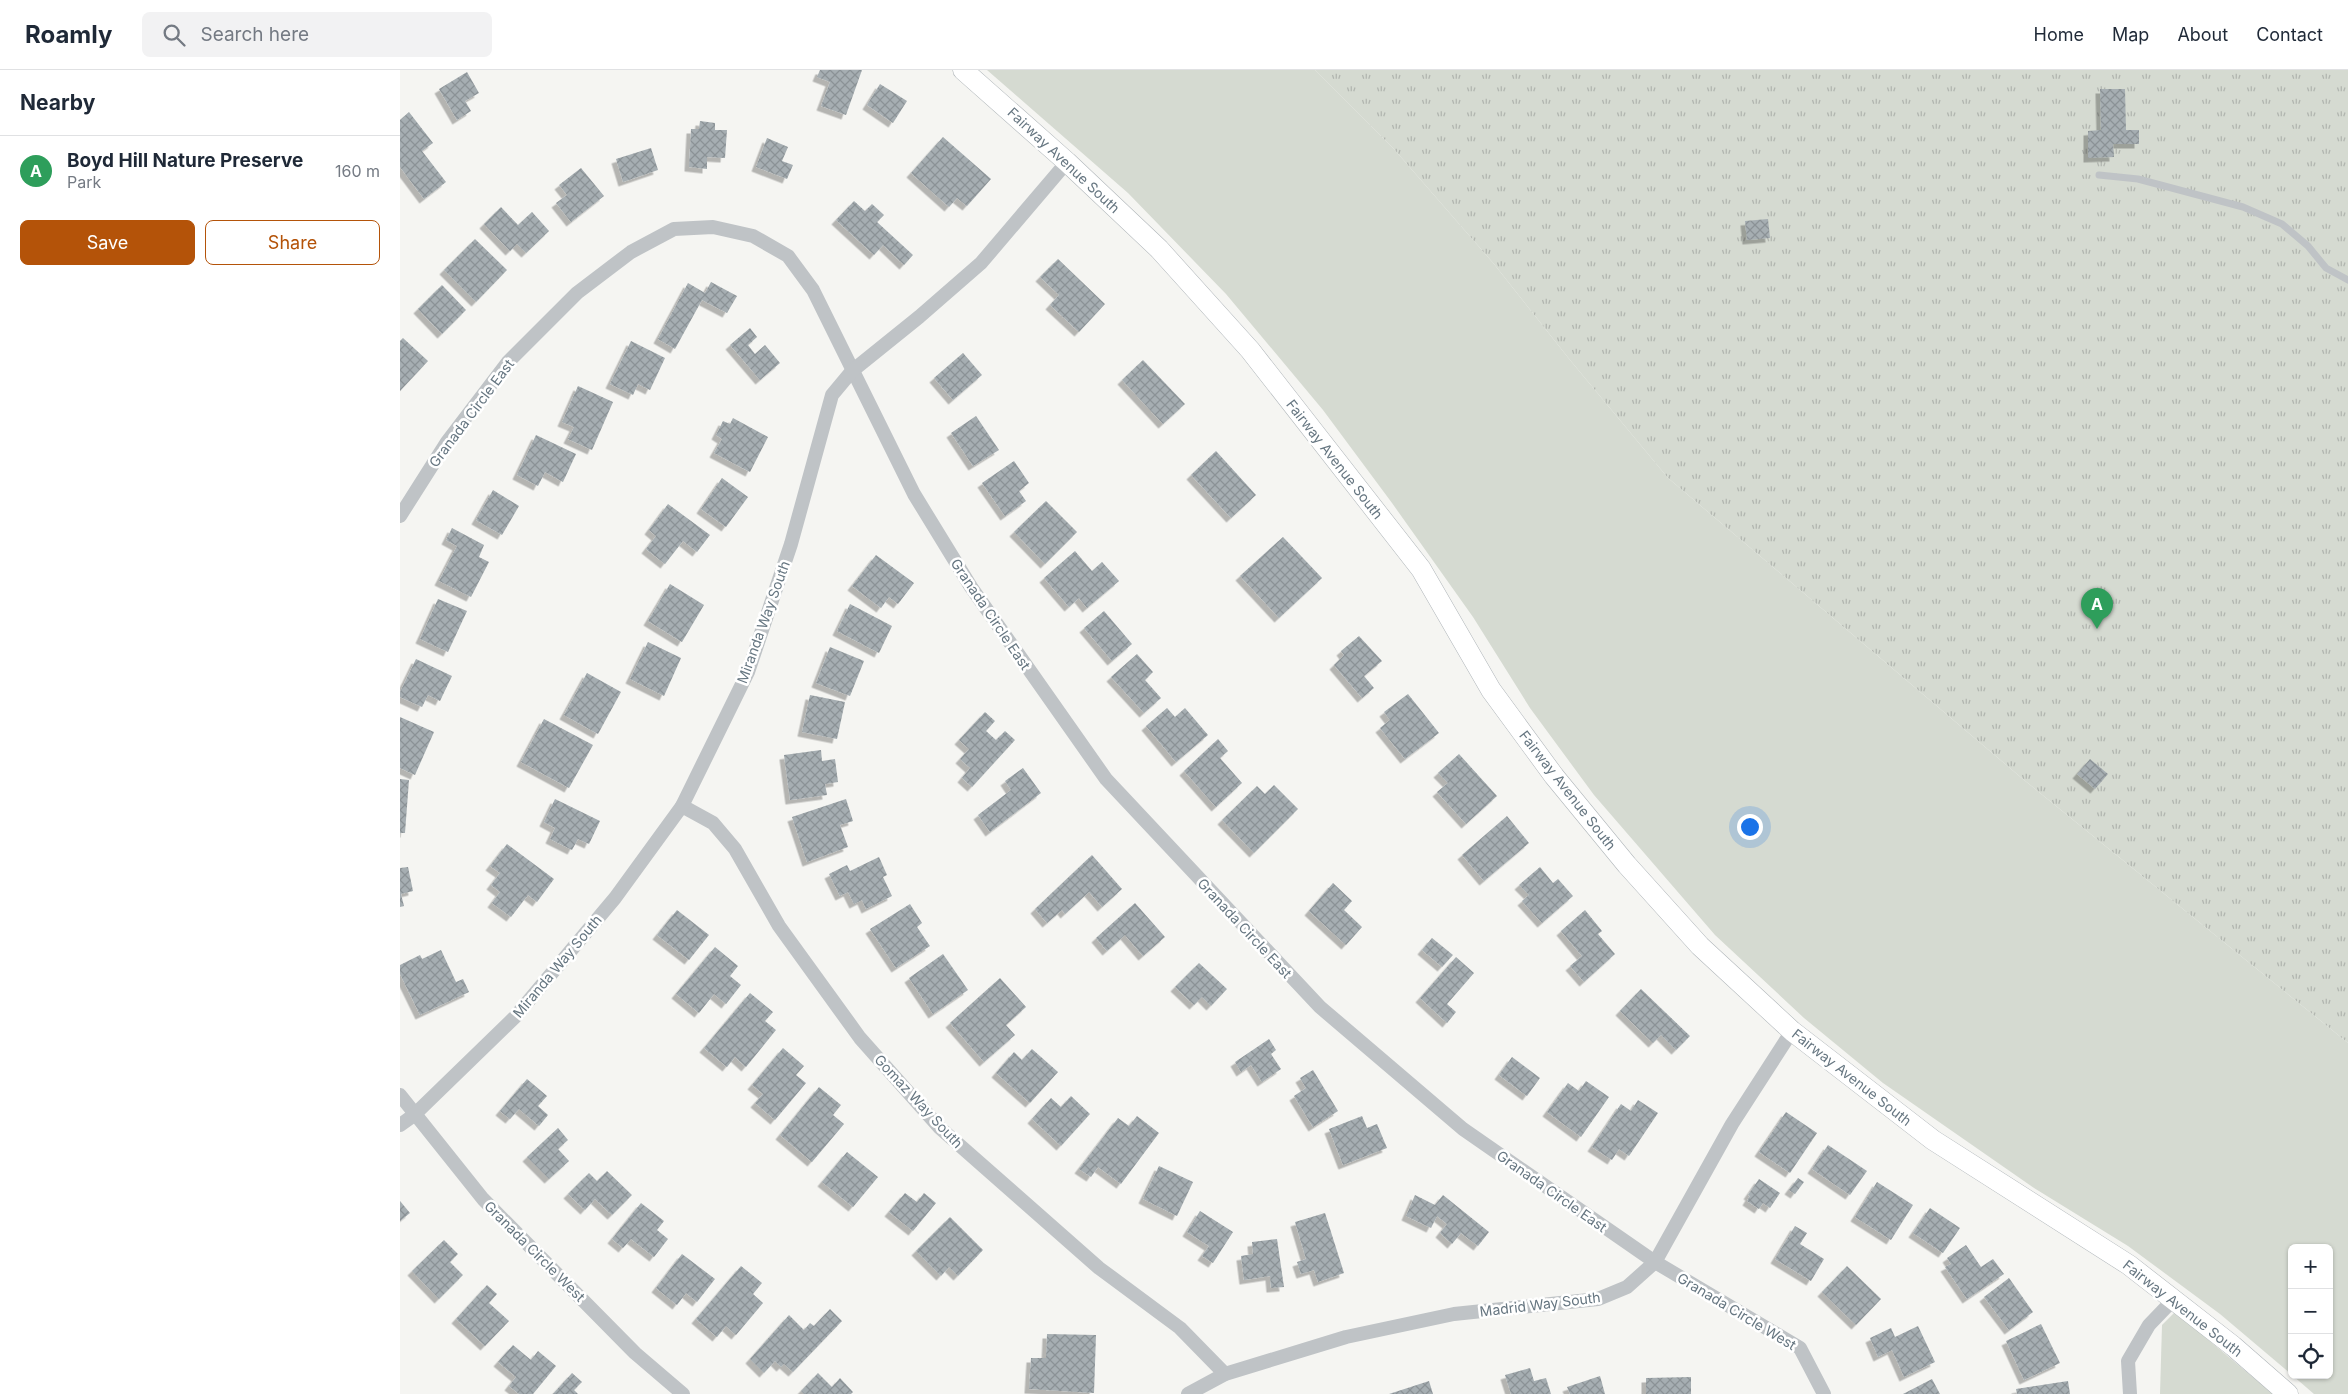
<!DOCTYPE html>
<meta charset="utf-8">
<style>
:root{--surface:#fff;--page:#f2f2f3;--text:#1f2937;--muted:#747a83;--line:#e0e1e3;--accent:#b45309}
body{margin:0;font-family:Inter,sans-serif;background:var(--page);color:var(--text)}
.controls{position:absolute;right:15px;bottom:15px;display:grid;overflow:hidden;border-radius:8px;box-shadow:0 1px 4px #0004}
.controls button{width:45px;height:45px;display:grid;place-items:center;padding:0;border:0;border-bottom:1px solid var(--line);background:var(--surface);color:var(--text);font:25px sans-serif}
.you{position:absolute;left:1349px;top:756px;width:18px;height:18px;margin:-12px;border:4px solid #fff;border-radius:50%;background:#1a73e8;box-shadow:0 0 0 8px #1a73e833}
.badge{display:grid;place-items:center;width:32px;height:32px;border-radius:50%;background:var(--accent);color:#fff;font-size:16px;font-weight:700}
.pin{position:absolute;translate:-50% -41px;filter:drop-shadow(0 1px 2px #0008)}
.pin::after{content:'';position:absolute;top:26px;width:18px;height:15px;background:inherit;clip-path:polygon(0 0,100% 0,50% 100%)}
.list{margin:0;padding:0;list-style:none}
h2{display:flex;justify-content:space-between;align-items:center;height:65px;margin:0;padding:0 20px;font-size:21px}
h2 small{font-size:16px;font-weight:400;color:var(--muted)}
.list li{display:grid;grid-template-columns:32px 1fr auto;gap:15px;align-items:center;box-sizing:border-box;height:70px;padding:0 20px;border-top:1px solid var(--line)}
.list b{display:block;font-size:19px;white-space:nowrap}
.list p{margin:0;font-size:16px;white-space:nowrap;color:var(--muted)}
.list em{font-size:16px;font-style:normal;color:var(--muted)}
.actions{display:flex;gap:10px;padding:15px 20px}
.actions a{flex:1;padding:11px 0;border:1px solid var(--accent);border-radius:8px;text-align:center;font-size:18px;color:var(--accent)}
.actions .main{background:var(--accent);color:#fff}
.icon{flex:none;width:28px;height:28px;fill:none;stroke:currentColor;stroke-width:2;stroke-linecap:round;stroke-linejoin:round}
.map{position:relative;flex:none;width:1948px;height:1324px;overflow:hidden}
header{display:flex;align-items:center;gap:30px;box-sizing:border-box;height:70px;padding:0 25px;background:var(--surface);border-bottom:1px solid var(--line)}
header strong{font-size:24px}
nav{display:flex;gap:28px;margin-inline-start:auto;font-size:18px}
.search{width:350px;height:45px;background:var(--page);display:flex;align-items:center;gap:12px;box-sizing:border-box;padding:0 18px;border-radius:8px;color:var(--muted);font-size:19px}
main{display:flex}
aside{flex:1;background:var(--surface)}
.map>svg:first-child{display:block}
.grass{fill:#d5dad1}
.park{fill:url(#park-tufts)}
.building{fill:url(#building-cross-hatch);filter:url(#shadow)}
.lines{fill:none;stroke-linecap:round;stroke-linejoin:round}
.secondary-casing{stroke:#afb5b9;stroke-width:21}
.lane{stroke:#bfc3c6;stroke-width:7}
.street{stroke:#bfc3c6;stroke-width:14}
.secondary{stroke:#fff;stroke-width:20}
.labels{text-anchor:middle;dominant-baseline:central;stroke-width:5;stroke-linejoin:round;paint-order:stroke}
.street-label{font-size:14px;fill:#667681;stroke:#fff}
</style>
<header>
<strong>Roamly</strong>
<div class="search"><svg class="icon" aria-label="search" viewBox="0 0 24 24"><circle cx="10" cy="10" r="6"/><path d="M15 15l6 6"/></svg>Search here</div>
<nav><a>Home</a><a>Map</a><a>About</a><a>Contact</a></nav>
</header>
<main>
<aside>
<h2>Nearby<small></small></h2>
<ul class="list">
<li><span class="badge" style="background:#2e9e5b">A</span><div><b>Boyd Hill Nature Preserve</b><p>Park</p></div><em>160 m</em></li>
</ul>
<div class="actions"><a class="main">Save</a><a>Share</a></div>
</aside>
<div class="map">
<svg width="1948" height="1324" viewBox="0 0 1948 1324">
<defs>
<pattern id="park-tufts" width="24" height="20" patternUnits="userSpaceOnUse" patternTransform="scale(1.25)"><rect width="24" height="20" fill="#d5dad1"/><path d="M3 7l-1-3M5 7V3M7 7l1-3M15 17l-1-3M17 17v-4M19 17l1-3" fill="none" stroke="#b1b5af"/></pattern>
<pattern id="building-cross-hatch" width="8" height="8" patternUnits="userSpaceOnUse" patternTransform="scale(1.25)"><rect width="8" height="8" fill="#a6aeb2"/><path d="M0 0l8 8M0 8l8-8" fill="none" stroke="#8b9296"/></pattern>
<filter id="shadow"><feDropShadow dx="-4.5" dy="4.5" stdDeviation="0" flood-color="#0004"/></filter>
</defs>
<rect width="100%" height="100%" fill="#f5f5f2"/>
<!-- grass -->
<g class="grass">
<path d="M587,0h328l78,78 101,116 76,96 98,118 356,302 324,263v351h-34l-22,-19h37v-127h-37v127l-72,-61 -92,-68 -94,-58 -151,-105 -79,-65 -89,-83 -121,-140 -64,-87 -57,-91 -81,-114 -69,-93 -97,-116 -98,-101z"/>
<path d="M1775,1242l98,82h-113l2,-69z"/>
</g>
<!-- park -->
<path class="park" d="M915,0h1033v973l-324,-263 -356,-302 -98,-118 -76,-96 -101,-116z"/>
<!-- building -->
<g class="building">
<path d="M420,0h42l-16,45 -25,-9 9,-24 -13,-5z"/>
<path d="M67,2l12,21 -14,8 6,10 -14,9 -18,-31z"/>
<path d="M480,14l27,17 -14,22 -26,-18z"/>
<path d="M1700,19h25l1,41h13v14h-26l1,13 -26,1v-27l13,-1z"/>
<path d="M9,42l24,31 -11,8 24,31 -22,17 -24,-32v-47z"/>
<path d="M300,51l15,2v7h12l-2,28 -18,-1v12l-18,-2 2,-38h8z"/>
<path d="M543,67l48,42 -24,27 -10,-8 -8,9 -38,-34z"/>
<path d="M367,68l21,9 -6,14 11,4 -6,14 -31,-12z"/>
<path d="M251,78l7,22 -35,12 -7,-23z"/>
<path d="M181,98l23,28 -33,26 -15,-19 11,-8 -8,-10z"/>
<path d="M454,131l11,10 7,-7 12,11 -7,7 36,33 -9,10 -21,-20 -9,10 -38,-35z"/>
<path d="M101,137l17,18 14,-13 17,19 -23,22 -9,-9 -7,7 -26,-27z"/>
<path d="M1368,149l2,19 -23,2 -2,-19z"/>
<path d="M75,169l32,31 -31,32 -32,-32z"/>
<path d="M658,189l47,45 -26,28 -29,-27 9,-10 -19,-18z"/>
<path d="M311,212l26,14 -10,17 -25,-13 -27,49 -17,-10 30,-56 17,10z"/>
<path d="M42,215l24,25 -24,24 -24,-25z"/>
<path d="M350,258l7,9 -9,8 7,9 10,-9 15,18 -20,17 -30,-35z"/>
<path d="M3,268l25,23 -28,30v-50z"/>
<path d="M231,271l34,17 -15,32 -12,-6 -5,11 -23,-11z"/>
<path d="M563,283l19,22 -29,25 -19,-22z"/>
<path d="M743,290l42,44 -22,20 -41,-44z"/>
<path d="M178,316l35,16 -21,48 -24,-11 6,-12 -12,-5z"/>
<path d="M576,346l23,34 -26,16 -22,-33z"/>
<path d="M333,348l35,19 -18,35 -36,-19 8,-14 -6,-4 7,-14 7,3z"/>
<path d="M136,365l40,19 -13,28 -18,-10 -7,14 -21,-11z"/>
<path d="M816,381l40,44 -25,23 -40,-43z"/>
<path d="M614,391l15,22 -10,8 7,10 -21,15 -23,-33z"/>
<path d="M322,408l26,19 -22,30 -25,-18z"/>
<path d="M93,420l26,16 -17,29 -26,-15z"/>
<path d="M646,431l31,31 -32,32 -31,-32z"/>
<path d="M268,434l42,31 -13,17 -14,-11 -18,23 -19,-15 10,-13 -7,-6z"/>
<path d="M52,458l32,17 -5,12 10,5 -18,35 -32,-16 18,-35 -11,-6z"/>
<path d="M883,467l39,41 -43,40 -39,-42z"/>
<path d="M675,481l17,20 10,-9 17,19 -32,27 -8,-10 -10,9 -25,-29z"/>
<path d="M476,485l38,28 -16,21 -9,-7 -8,11 -29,-22z"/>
<path d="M270,514l34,21 -22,37 -34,-21z"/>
<path d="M38,529l29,12 -19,41 -28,-13z"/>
<path d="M450,534l42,22 -13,27 -42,-22z"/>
<path d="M704,541l28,33 -20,17 -28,-33z"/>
<path d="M959,566l23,25 -18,15 10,12 -12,10 -28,-33 10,-10 -3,-4z"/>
<path d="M248,572l33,16 -17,38 -34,-17z"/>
<path d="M430,577l34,14 -14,35 -34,-13z"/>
<path d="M737,584l16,18 -8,8 16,18 -17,15 -33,-36z"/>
<path d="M16,589l36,17 -12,25 -12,-6 -6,12 -22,-10v-5z"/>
<path d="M187,603l34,19 -23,42 -34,-19z"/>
<path d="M1008,624l31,39 -34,26 -25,-31 10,-8 -6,-8z"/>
<path d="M410,625l35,7 -8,37 -35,-7z"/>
<path d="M767,638l8,9 10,-9 23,27 -32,27 -30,-36z"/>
<path d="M585,642l10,9 -9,10 10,9 9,-9 10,9 -43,47 -10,-9 8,-10 -10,-9 9,-10 -10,-9z"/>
<path d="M0,647l34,15 -19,43 -15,-7z"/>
<path d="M144,649l49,26 -24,43 -48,-26z"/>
<path d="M818,669l10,12 -8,7 22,25 -26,24 -32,-36z"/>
<path d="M421,680l1,11 13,-2 3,23 -13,2 2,11 -37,5 -6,-45z"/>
<path d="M1059,684l38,42 -31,28 -29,-32 11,-9 -10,-10z"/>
<path d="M1690,689l18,15 -13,15 -18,-15z"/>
<path d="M623,698l18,25 -51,39 -12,-17 33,-25 -6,-9z"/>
<path d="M0,709l9,1 -4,53h-5z"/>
<path d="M874,715l24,24 -44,44 -32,-33 35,-34 8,8z"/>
<path d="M155,729l45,22 -11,23 -11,-5 -6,11 -22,-11 5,-11 -11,-6z"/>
<path d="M446,729l7,22 -13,4 8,22 -41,15 -15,-45z"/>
<path d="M1107,746l22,27 -45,38 -22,-26z"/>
<path d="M107,774l47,35 -17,23 -9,-7 -17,22 -19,-14 8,-11 -9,-7 9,-12 -10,-7z"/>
<path d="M692,785l30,34 -20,18 -13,-15 -24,22 -3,-4 -15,13 -12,-14z"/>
<path d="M479,787l8,18 -4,2 9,19 -26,13 -4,-9 -8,4 -6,-12 -8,4 -11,-22 18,-9 3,6z"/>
<path d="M8,797l5,24 -12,3 3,12 -4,1v-39z"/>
<path d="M1140,797l13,16 5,-4 15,17 -31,27 -20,-22 7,-6 -10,-10z"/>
<path d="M933,813l19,18 -8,9 18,17 -16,18 -37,-34z"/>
<path d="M735,833l30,34 -22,19 -18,-21 -18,16 -11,-13z"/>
<path d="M510,834l12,19 -5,4 13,19 -34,22 -26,-39z"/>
<path d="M277,840l32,25 -20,25 -32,-25z"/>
<path d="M1185,840l17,21 -4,3 17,20 -31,28 -14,-16 12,-10 -21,-25z"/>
<path d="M1032,868l21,17 -11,12 -20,-17z"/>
<path d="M315,877l23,19 -8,10 11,9 -15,19 -12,-10 -15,19 -23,-19z"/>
<path d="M41,880l15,32 7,-3 6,13 -49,23 -20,-41v-9l20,-10 2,4z"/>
<path d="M543,884l25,36 -35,24 -24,-36z"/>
<path d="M1056,887l18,16 -27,31 9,8 -9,11 -27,-25z"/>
<path d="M799,893l28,26 -16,17 -9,-9 -8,8 -19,-18z"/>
<path d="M600,908l26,29 -20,18 9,10 -31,27 -34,-39z"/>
<path d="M1241,919l49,47 -14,14 -15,-15 -8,8 -33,-32z"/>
<path d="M350,923l23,19 -8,9 11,9 -30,37 -11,-10 -8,10 -23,-19z"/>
<path d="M869,969l7,11 -5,4 10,15 -19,13 -11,-17 -10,7 -6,-10z"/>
<path d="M383,978l21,18 -8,9 10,8 -31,37 -20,-17 8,-9 -11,-9z"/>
<path d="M632,979l26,23 -28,31 -34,-30 18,-21 8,8z"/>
<path d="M1112,987l28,21 -13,18 -28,-21z"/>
<path d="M913,1000l25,41 -25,16 -19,-31 12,-8 -6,-10z"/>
<path d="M127,1009l20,17 -9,10 10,9 -9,11 -20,-17 -9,10 -10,-8z"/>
<path d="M1186,1011l23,16 -28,40 -34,-25 21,-29 11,8z"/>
<path d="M419,1017l22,18 -8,10 11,9 -32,38 -32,-27z"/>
<path d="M671,1026l19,18 -29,32 -29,-27 19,-21 10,9z"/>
<path d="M1238,1030l20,13 -29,43 -10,-7 -7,11 -20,-13 29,-43 10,7z"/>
<path d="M1386,1042l31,21 -27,40 -31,-21z"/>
<path d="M737,1046l22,17 -38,51 -23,-17 -7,10 -12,-8 39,-51 11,8z"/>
<path d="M962,1046l5,12 10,-4 10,24 -44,17 -14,-36z"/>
<path d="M158,1058l10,12 -10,9 11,12 -20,18 -22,-22z"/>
<path d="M1428,1075l39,26 -17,24 -38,-26z"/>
<path d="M447,1082l31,25 -25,30 -31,-25z"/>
<path d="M759,1096l34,16 -16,34 -34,-17z"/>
<path d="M207,1101l25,24 -20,20 -17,-16 -10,11 -17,-16 21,-21 8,8z"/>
<path d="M1398,1108l6,4 -9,12 -6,-4z"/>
<path d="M1359,1109l21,14 -10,15 -7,-5 -4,6 -12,-8 3,-5 -2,-1z"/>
<path d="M1477,1112l36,23 -22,35 -36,-23z"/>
<path d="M505,1123l12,9 7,-9 12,10 -23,28 -24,-19z"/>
<path d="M1015,1125l20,10 8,-10 46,37 -11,14 -17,-13 -9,11 -12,-11 7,-9 -10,-8 -6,12 -25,-12z"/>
<path d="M0,1131l10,12 -10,8z"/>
<path d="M241,1133l23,18 -7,9 11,9 -14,18 -23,-18 -8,9 -11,-9z"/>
<path d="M1530,1138l30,20 -17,25 -30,-20z"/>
<path d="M800,1141l33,21 -20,31 -11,-7 7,-10 -22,-14z"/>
<path d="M925,1143l19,60 -26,9 -4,-12 -13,4 -4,-12 9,-3 -11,-37z"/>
<path d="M550,1147l33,33 -25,26 -9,-9 -8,9 -25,-25z"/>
<path d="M1395,1156l12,7 -7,11 24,15 -13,22 -36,-22z"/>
<path d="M877,1169l7,48 -13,1 -1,-12 -26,4 -3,-24 12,-2 -1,-12z"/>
<path d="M44,1170l14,14 -8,8 13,13 -24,24 -27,-28z"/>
<path d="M1566,1175l15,22 12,-8 11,15 -37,25 -22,-32 6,-3 -4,-6z"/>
<path d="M282,1184l33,25 -18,23 -11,-9 -9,12 -21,-17z"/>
<path d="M341,1196l21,17 -9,11 10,9 -27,32 -10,-9 -9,11 -21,-18z"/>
<path d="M1447,1196l34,33 -25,26 -34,-33z"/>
<path d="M1609,1208l24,34 -24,18 -25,-33z"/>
<path d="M87,1215l10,9 -8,9 20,18 -24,25 -29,-27z"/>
<path d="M430,1239l12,12 -49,51 -9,-8 -3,3 -6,-6 -11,12 -14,-14 39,-44 15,15 6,-7 4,3z"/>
<path d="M1641,1254l19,39 -36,17 -18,-39z"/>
<path d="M1518,1256l17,36 -31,15 -12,-27 -14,7 -8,-19 21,-10 4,9z"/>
<path d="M647,1264l49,1 -2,58 -65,-4 2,-31h15z"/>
<path d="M113,1275l18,15 7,-9 18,15 -23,28h-14l-10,-8 7,-9 -18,-15z"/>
<path d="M1130,1298l4,13 12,-3 5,16h-40l-6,-19z"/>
<path d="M172,1303l10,9 -8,8 4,4h-25z"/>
<path d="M418,1303l14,14 8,-9 13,14 -2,2h-47l-3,-3z"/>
<path d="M1200,1306l5,18h-35l-3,-7z"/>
<path d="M1291,1307v17h-45v-16z"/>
<path d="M1532,1309l8,15h-37z"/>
<path d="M1029,1311l4,13h-44z"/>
<path d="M1668,1311l2,13h-53l-1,-5z"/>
</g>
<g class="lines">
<defs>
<path id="secondary" d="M563,0l104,92 92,87 91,101 171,219 70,121 63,86 73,89 73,81 92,85 141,109 196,125 104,81 55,48"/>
</defs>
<!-- secondary casing -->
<use href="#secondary" class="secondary-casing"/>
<!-- lane -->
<path class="lane" d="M1699,105l39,4 105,28 39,17 26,22 18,22 22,12"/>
<!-- street -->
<g class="street">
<path d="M0,446l47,-74 61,-80 69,-69 54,-41 43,-23 39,-2 40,9 35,20 25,34 101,204 57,93 135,192 214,228 143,122 192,133 145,86 24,46"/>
<path d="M282,736l31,17 22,26 44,77 81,112 80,90 159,140 81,60 45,46"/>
<path d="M0,1025l83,104 152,154 48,41"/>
<path d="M0,1055l14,-10 101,-98 100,-119 67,-92 66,-134 43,-128 41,-149 20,-24 67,-54 62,-54 86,-101"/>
<path d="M788,1324l37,-20 121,-37 108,-23 144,-15 29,-12 28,-25 77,-138 60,-93"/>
<path d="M1730,1324l-2,-33 21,-36 25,-26"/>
</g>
<!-- secondary -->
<use href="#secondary" class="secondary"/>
</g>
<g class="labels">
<!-- street labels -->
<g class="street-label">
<text transform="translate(664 90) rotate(43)">Fairway Avenue South</text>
<text transform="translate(71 343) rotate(-53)">Granada Circle East</text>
<text transform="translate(935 389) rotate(52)">Fairway Avenue South</text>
<text transform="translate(591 544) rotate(56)">Granada Circle East</text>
<text transform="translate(363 552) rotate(-70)">Miranda Way South</text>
<text transform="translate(1168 720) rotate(52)">Fairway Avenue South</text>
<text transform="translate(845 858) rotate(47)">Granada Circle East</text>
<text transform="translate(157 896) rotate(-50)">Miranda Way South</text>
<text transform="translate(1452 1007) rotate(38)">Fairway Avenue South</text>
<text transform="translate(519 1031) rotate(47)">Gomaz Way South</text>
<text transform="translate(1152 1121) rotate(35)">Granada Circle East</text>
<text transform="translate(135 1181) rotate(45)">Granada Circle West</text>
<text transform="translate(1140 1234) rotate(-7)">Madrid Way South</text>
<text transform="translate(1783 1238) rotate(38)">Fairway Avenue South</text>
<text transform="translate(1337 1241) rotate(31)">Granada Circle West</text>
</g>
</g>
</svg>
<div class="controls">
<button>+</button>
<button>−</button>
<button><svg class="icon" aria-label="locate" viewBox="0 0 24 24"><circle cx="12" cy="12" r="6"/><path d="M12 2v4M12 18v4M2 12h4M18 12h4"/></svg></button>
</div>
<div class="you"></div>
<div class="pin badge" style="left:1697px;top:559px;background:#2e9e5b">A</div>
</div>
</main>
